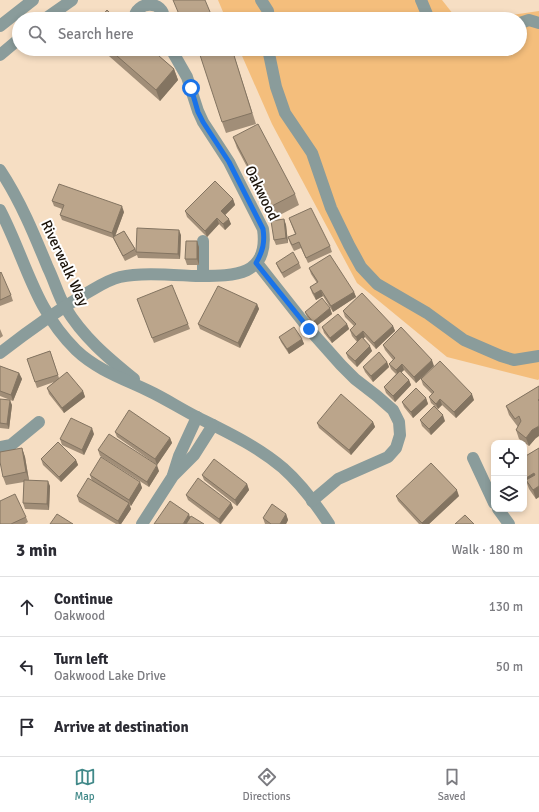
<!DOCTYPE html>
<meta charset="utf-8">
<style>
:root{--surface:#fff;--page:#f7f7f7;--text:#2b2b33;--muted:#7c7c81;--line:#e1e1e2;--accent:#418989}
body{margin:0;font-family:Signika,sans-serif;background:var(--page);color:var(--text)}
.controls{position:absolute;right:12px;bottom:12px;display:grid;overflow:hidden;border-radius:8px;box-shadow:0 2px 6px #0003}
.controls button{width:36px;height:36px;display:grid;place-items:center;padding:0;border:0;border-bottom:1px solid var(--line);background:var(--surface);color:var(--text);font:20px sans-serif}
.stop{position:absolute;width:12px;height:12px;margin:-9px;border:3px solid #1a73e8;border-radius:50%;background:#fff}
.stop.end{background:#1a73e8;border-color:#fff;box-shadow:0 1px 4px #0008}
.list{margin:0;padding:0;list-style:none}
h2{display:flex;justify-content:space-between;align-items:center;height:52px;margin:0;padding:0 16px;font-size:17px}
h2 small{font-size:13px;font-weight:400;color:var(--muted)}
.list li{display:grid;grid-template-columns:26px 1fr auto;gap:12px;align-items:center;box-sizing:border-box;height:60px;padding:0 16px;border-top:1px solid var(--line)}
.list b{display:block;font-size:15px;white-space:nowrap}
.list p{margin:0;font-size:13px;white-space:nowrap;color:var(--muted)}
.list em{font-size:13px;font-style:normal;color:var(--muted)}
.icon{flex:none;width:22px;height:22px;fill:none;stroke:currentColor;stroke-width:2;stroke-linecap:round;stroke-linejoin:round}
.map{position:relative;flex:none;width:539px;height:524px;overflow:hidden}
.search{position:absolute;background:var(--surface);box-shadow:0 2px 6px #0003;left:12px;right:12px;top:12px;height:44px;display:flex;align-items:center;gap:10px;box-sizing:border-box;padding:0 14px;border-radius:22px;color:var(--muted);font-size:15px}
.sheet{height:232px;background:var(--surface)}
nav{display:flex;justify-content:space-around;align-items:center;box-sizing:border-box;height:56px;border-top:1px solid var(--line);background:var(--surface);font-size:11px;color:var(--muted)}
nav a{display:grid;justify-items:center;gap:2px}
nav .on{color:var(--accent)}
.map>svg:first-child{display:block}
.green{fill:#f4be7c}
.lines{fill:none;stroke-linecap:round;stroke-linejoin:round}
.minor{stroke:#8a9c9b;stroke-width:12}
.wall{fill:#a18e78}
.shaded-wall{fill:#837461}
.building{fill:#bba58b;stroke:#837461}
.route{stroke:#1a73e8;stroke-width:5}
.labels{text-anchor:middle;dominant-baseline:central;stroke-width:4;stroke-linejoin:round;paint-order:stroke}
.street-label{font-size:15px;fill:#191108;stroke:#fff}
</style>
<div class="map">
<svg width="539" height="524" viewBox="0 0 539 524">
<rect width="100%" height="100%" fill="#f6dec3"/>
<!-- green -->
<g class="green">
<path d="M218,0h224l15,19h-231z"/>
<path d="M539,11v368l-1,1 -91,-23 -90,-74 -85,-159 -33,-75h281v-30h-37z"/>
</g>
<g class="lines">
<!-- minor -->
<g class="minor">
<path d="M261,0l7,11 1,8"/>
<path d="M421,0l8,19"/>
<path d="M45,19l27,-19"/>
<path d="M134,19c2,-19 30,-19 30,0"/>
<path d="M520,23l9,-3 10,3"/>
<path d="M0,26l33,-26"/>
<path d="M268,49l8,38 9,26 27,40 19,55 18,37 12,22 16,17 50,29 37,27 37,16 13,4 25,-4"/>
<path d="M0,55l19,-16"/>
<path d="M0,170c20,30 34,64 48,98 6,12 10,27 17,39 18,30 42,50 69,72"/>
<path d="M0,210c26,50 34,99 76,140 21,20 48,29 73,41 17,8 32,18 48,26 30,15 60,29 86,51 18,16 33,36 46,56"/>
<path d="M257,263l52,66 32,36 14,14 22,17 16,14 6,12 1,13 -4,13 -8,9 -50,22 -26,22"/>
<path d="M203,276v-35"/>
<path d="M0,353c27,-21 55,-41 85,-59 11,-6 22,-14 35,-17 21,-5 53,-2 76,-1 35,0 74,2 67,-47l-34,-67 -26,-40 -5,-11 -11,-34 -16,-28"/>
<path d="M0,447l11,-2 28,-23"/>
<path d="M473,458l21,45"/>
<path d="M173,475l6,-19 18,-39"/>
<path d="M498,509l11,15"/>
<path d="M142,524l31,-48 21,-21 19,-30"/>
</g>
</g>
<!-- wall -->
<g class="wall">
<path d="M101,49h50l23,20 4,11 -18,21z"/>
<path d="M232,49l24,75 -30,9 -4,-11z"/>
<path d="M233,137l62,57 4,11 -25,13 -37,-70z"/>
<path d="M233,199l2,6 -10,10 6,9 -6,6 -6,-6 -12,13 -20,-20 -2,-6z"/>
<path d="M52,201l72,11 -9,24 9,-5 12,19 45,-15 -1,24 -42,-1 -1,-3 -12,6 -12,-23 -51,-18 -2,-5 2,-6 -8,-3z"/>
<path d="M289,218l41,28 2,6 -24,11 -7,-15 -7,3 -4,-8 -2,-6 7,-3z"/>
<path d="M284,219l2,6 2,18 -12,2 -2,-5z"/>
<path d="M199,247v18h-12l-2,-6z"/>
<path d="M276,263h23l2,5 -17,10 -6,-10z"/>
<path d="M309,268l45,24 2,5 -23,15 -10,-16 -7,4 -4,-7 -2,-6 7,-4 -6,-9z"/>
<path d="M0,273l11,22 2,6 -13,5z"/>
<path d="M137,299l51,25 2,5 -36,14z"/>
<path d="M257,304l2,5 -19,39 -40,-19 -2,-5z"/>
<path d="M330,308l2,6 -17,13 -8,-10 -2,-5z"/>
<path d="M343,311l50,15 2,5 -19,18 -11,-12 -2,1 9,13 -15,16 -9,-9 -2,-5 11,-11 -5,-6 -2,-6 4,-4 -9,-9z"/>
<path d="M347,324l2,5 -17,14 -8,-10 -2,-6z"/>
<path d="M0,329l3,7 -3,2z"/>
<path d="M279,337l23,2 2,5 -15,10 -8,-12z"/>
<path d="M383,345l51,21 -18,17 -12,-13 -3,2 8,8 2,5 -16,17 -9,-9 -2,-6 12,-13 -5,-5 -2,-5 4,-4 -8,-10z"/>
<path d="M50,351l9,27 24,13 2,6 -21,16 -15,-19 -2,-6 7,-6 -17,6 -10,-29z"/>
<path d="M387,362l2,5 -16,15 -8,-10 -2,-5z"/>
<path d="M0,366l19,7 3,6 -9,22 -13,-5z"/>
<path d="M421,379l53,21 -18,18 -14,-13 -4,4 -7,-6 -2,-6 3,-3 -9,-9z"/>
<path d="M539,386l-4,53 -6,7 -10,-7 -3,-9 2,-3 -9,-12 -3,-9z"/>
<path d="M426,398l2,6 -15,14 -9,-11 -2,-5z"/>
<path d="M0,399l12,6 -3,24 -9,-1z"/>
<path d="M420,420l25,1 -14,14 -9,-9z"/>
<path d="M373,422l2,5 -24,28 -32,-27 -2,-5z"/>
<path d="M115,432l55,6 2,5 -15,22 -40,-28z"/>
<path d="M94,434l-10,21 -22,-10 -2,-6z"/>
<path d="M22,448l3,9 4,23 21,6 -1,24 -24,-1 -2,-6 1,-21 -18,3 -3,-8z"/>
<path d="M539,448v49l-3,2 -7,-10 -4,-11h-1v-21z"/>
<path d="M98,450l61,21 -10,16 -49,-31z"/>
<path d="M41,459l35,1 2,5 -17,17 -18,-17z"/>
<path d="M90,475l50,7 2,6 -11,18 -2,-2 2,5 -10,15h-5l-37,-22 -2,-6 26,-8 -11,-7z"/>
<path d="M202,475l45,9 2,6 -12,16 -33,-26z"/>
<path d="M186,495l45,8 2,5 -12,16h-1l-32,-24z"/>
<path d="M396,496h63l-30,28h-10l-21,-23z"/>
<path d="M286,514l2,6 -2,4h-21l-2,-6z"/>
<path d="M26,517l2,5 -3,2h-25z"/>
</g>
<!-- shaded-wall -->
<g class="shaded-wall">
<path d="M174,69l4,11 -18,21 -4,-11z"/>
<path d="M233,199l2,6 -12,12 -2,-6z"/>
<path d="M122,206l2,6 -10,27 -2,-6z"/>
<path d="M217,218l2,6 -12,13 -2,-6z"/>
<path d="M229,219l2,5 -6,6 -2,-6z"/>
<path d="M284,219l2,6 2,18 -2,-5z"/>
<path d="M179,230l2,5 -1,24 -2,-5z"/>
<path d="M197,241l2,6v18l-2,-6z"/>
<path d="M321,290l2,6 -7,4 -2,-6z"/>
<path d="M354,292l2,5 -23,15 -2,-6z"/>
<path d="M257,304l2,5 -19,39 -2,-5z"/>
<path d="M330,308l2,6 -17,13 -2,-5z"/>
<path d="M347,324l2,5 -17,14 -2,-5z"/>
<path d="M393,326l2,5 -19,18 -2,-6z"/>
<path d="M363,331l2,6 -7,6 -2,-6z"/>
<path d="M302,339l2,5 -15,10 -2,-5z"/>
<path d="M370,346l2,5 -15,16 -2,-6z"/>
<path d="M432,360l2,6 -18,17 -2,-6z"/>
<path d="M387,362l2,5 -16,15 -2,-6z"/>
<path d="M402,364l2,6 -6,6 -2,-6z"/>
<path d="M19,373l3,6 -9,22 -2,-6z"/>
<path d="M409,380l2,5 -16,17 -2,-6z"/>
<path d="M83,391l2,6 -21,16 -2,-5z"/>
<path d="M472,394l2,6 -18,18 -2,-6z"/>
<path d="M426,398l2,6 -15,14 -2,-6z"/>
<path d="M440,399l2,6 -4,4 -2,-5z"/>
<path d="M10,400l2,5 -3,24 -2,-5z"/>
<path d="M443,415l2,6 -14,14 -2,-6z"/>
<path d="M373,422l2,5 -24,28 -2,-5z"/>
<path d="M539,426v10l-4,3 -6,7 -3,-8 6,-8z"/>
<path d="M92,428l2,6 -10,21 -2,-5z"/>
<path d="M170,438l2,5 -15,22 -2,-6z"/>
<path d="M22,448l3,9 4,24 -3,-9z"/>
<path d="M76,460l2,5 -17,17 -2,-5z"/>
<path d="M157,465l2,6 -10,16 -2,-5z"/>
<path d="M534,473l3,8 -10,1 -1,-4z"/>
<path d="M48,481l2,5 -1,24 -2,-6z"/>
<path d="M140,482l2,6 -11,18 -2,-6z"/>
<path d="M247,484l2,6 -12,16 -2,-6z"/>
<path d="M539,486v11l-3,2 -3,-9z"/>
<path d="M457,490l2,6 -30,28h-7v-1z"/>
<path d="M129,503l2,6 -10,15h-2l-1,-3z"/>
<path d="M231,503l2,5 -13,16 -1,-5z"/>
<path d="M189,514l2,6 -2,4h-6z"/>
<path d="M286,514l2,6 -2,4h-6z"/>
</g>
<!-- building -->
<g class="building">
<path d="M173,0h32l8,19h-32z"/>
<path d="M107,10l9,9h-17z"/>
<path d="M109,49h42l23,20 -18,21z"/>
<path d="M198,49h34l20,64 -30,9z"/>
<path d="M258,124l37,70 -25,13 -37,-70z"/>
<path d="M215,181l18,18 -12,12 8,8 -6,5 -6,-6 -12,13 -20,-20z"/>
<path d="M59,184l63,22 -10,27 -52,-18 4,-10 -12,-4z"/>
<path d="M311,208l19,38 -24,12 -7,-16 -7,3 -4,-8 8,-3 -7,-16z"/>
<path d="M284,219l2,19 -12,2 -3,-19z"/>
<path d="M137,228l42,2 -1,24 -42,-2z"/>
<path d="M124,231l11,18 -12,7 -10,-19z"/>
<path d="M186,241h11v18h-12z"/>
<path d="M293,252l6,11 -17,10 -6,-10z"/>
<path d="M330,255l24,37 -23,14 -10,-16 -7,4 -4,-7 8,-5 -9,-14z"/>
<path d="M1,272l10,23 -11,5v-27z"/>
<path d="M172,285l16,39 -36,14 -15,-39z"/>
<path d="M218,286l39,18 -19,39 -40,-19z"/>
<path d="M362,293l31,33 -19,17 -11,-12 -7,6 -6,-7 6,-6 -13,-13z"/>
<path d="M322,298l8,10 -17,14 -8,-10z"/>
<path d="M338,314l9,10 -17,14 -8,-11z"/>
<path d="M294,327l8,12 -15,10 -8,-12z"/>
<path d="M401,327l31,33 -18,17 -12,-13 -6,6 -7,-6 6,-6 -12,-13z"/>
<path d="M362,337l8,9 -15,15 -9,-8z"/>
<path d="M50,351l8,24 -23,7 -8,-23z"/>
<path d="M379,352l8,10 -16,14 -8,-9z"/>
<path d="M440,361l32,33 -18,18 -14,-13 -4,5 -7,-7 5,-5 -13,-13z"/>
<path d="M0,366l19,7 -8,22 -11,-4z"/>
<path d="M400,371l9,9 -16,16 -9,-9z"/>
<path d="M67,372l16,19 -21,17 -15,-20z"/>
<path d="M539,386v13l-1,1 1,1v25l-7,4 -6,8 -10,-8 5,-9 -2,-5 -4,3 -9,-13z"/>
<path d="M416,388l10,10 -15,14 -9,-10z"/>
<path d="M341,394l32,28 -24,28 -32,-27z"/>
<path d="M0,399l10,1 -3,24 -7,-1z"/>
<path d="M434,406l9,9 -14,14 -9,-9z"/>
<path d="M129,410l41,28 -15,21 -40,-27z"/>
<path d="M71,418l21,10 -10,22 -22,-11z"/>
<path d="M109,434l48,31 -10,17 -49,-32z"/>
<path d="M58,442l18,18 -17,17 -18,-18z"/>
<path d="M22,448l4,24 -23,5 -3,-15v-10z"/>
<path d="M539,448v38l-6,4 -7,-10 9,-5 -1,-2 -8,5 -2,-4v-17z"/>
<path d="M101,457l39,25 -11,18 -39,-25z"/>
<path d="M214,459l33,25 -12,16 -33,-25z"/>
<path d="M431,463l26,27 -35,33 -26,-27z"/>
<path d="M88,478l41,25 -11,18 -41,-25z"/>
<path d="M198,478l33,25 -12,16 -33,-24z"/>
<path d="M24,480l24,1 -1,23 -24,-1z"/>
<path d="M15,494l11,23 -15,7h-11v-23z"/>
<path d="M170,501l19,13 -6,10h-29z"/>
<path d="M272,504l14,10 -6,10h-9l-8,-6z"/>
<path d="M57,514l16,10h-23z"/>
<path d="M465,515l9,9h-19z"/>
<path d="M191,516l13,8h-18z"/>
</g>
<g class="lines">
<!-- route -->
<path class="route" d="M191,88l7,24 5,10 26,40 34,67c2,13 0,22 -7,34l53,66"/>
</g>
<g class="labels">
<!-- street labels -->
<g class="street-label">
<text transform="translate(262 193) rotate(64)">Oakwood</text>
<text transform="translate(65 263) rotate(65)">Riverwalk Way</text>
</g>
</g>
</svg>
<div class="controls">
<button><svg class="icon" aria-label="locate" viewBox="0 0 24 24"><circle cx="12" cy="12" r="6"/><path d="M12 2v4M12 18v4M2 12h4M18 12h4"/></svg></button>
<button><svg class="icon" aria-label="layers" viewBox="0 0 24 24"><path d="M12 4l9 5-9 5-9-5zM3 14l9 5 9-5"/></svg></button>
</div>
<div class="stop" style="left:191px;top:88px"></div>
<div class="stop end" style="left:309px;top:329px"></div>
<div class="search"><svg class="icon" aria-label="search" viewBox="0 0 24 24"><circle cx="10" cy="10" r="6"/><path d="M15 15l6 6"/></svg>Search here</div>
</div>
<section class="sheet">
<h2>3 min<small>Walk · 180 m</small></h2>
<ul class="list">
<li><svg class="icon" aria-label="ahead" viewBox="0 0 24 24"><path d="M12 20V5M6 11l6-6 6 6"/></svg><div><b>Continue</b><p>Oakwood</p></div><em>130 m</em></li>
<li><svg class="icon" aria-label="left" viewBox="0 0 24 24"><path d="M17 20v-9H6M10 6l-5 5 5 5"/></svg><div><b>Turn left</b><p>Oakwood Lake Drive</p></div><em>50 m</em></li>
<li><svg class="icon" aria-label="arrive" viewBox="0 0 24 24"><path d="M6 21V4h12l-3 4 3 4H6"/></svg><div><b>Arrive at destination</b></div></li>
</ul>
</section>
<nav>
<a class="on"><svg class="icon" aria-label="map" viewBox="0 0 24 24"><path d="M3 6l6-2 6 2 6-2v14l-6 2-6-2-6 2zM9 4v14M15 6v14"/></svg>Map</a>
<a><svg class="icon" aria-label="directions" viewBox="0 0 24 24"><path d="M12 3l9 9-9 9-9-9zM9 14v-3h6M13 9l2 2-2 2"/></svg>Directions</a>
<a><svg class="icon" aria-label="saved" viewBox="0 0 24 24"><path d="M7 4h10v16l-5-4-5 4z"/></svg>Saved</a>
</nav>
